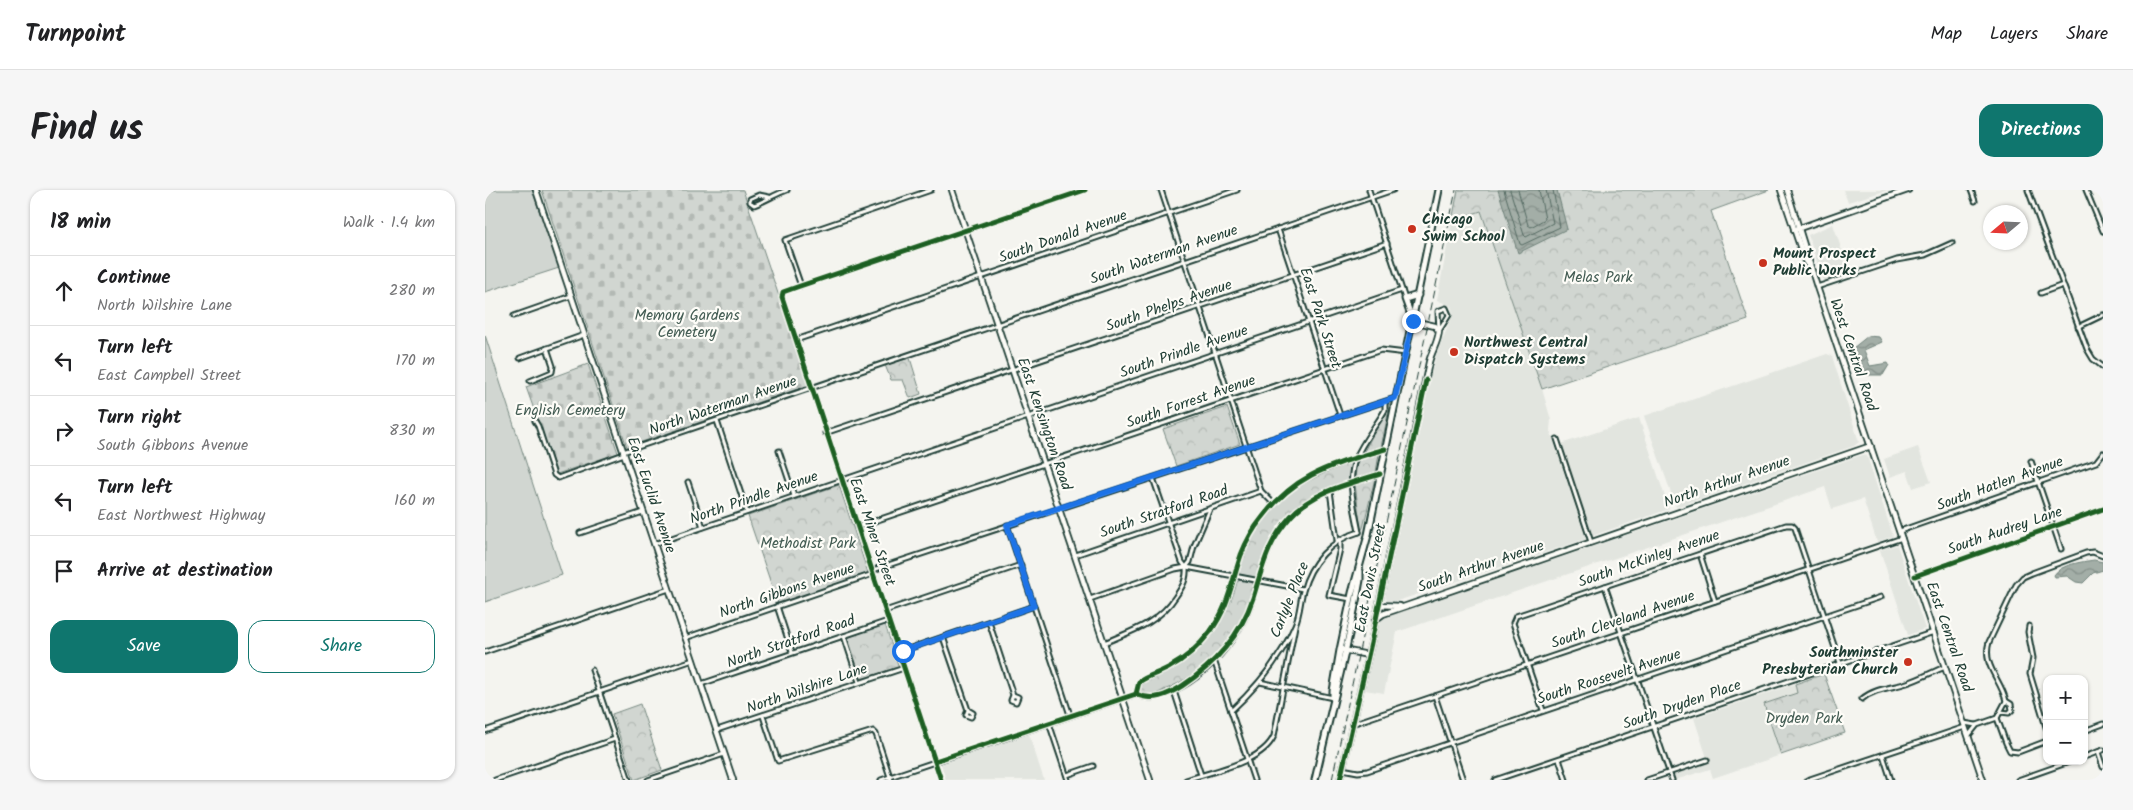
<!DOCTYPE html>
<meta charset="utf-8">
<style>
:root{--surface:#fff;--page:#f6f6f6;--text:#202124;--muted:#757577;--line:#e0e0e0;--accent:#0f766e}
body{margin:0;font-family:Kalam,sans-serif;background:var(--page);color:var(--text)}
.controls{position:absolute;right:15px;bottom:15px;display:grid;overflow:hidden;border-radius:10px;box-shadow:0 1px 4px #0004}
.controls button{width:45px;height:45px;display:grid;place-items:center;padding:0;border:0;border-bottom:1px solid var(--line);background:var(--surface);color:var(--text);font:25px sans-serif}
.compass{position:absolute;left:1498px;top:15px;width:45px;height:45px;border-radius:50%;background:var(--surface);box-shadow:0 1px 4px #0004;rotate:251deg}
.stop{position:absolute;width:15px;height:15px;margin:-11px;border:4px solid #1a73e8;border-radius:50%;background:#fff}
.stop.end{background:#1a73e8;border-color:#fff;box-shadow:0 1px 5px #0008}
.list{margin:0;padding:0;list-style:none}
h2{display:flex;justify-content:space-between;align-items:center;height:65px;margin:0;padding:0 20px;font-size:21px}
h2 small{font-size:16px;font-weight:400;color:var(--muted)}
.list li{display:grid;grid-template-columns:32px 1fr auto;gap:15px;align-items:center;box-sizing:border-box;height:70px;padding:0 20px;border-top:1px solid var(--line)}
.list b{display:block;font-size:19px;white-space:nowrap}
.list p{margin:0;font-size:16px;white-space:nowrap;color:var(--muted)}
.list em{font-size:16px;font-style:normal;color:var(--muted)}
.actions{display:flex;gap:10px;padding:15px 20px}
.actions a{flex:1;padding:11px 0;border:1px solid var(--accent);border-radius:15px;text-align:center;font-size:18px;color:var(--accent)}
.actions .main{background:var(--accent);color:#fff}
.icon{flex:none;width:28px;height:28px;fill:none;stroke:currentColor;stroke-width:2;stroke-linecap:round;stroke-linejoin:round}
.map{position:relative;flex:none;width:1618px;height:590px;overflow:hidden;border-radius:15px}
header{display:flex;align-items:center;gap:30px;box-sizing:border-box;height:70px;padding:0 25px;background:var(--surface);border-bottom:1px solid var(--line)}
header strong{font-size:24px}
nav{display:flex;gap:28px;margin-inline-start:auto;font-size:18px}
.intro{display:flex;align-items:center;justify-content:space-between;box-sizing:border-box;height:120px;padding:0 30px}
h1{margin:0;font-size:35px}
.button{padding:12px 22px;border-radius:15px;background:var(--accent);color:#fff;font-size:18px;font-weight:700}
main{display:flex;gap:30px;padding:0 30px}
aside{flex:1;background:var(--surface);border-radius:15px;box-shadow:0 1px 4px #0004}
.map>svg:first-child{display:block}
.built{fill:#e2e5df}
.grass{fill:#d1d6d1;stroke:#788a82}
.cemetery{fill:url(#cemetery-stones);stroke:#788a82}
.park{fill:url(#park-crowns);stroke:#788a82}
.water{fill:url(#water-waves);stroke:#6e8179}
.lines{fill:none;stroke-linecap:round;stroke-linejoin:round}
.shore{stroke:#546a62;stroke-width:1}
.street-casing{stroke:#1f3d34;stroke-width:7}
.secondary-casing{stroke:#1f3d34;stroke-width:8}
.primary-casing{stroke:#1f3d34;stroke-width:9}
.street{stroke:#fdfcf7;stroke-width:3}
.secondary{stroke:#fdfcf7;stroke-width:4.5}
.primary{stroke:#fdfcf7;stroke-width:5}
.rail{stroke:#1f3d34;stroke-width:1;stroke-dasharray:8 4;stroke-linecap:butt}
.cycleway-casing{stroke:#fdfcf7;stroke-width:8}
.cycleway{stroke:#1b5e20;stroke-width:5}
.route{stroke:#1a73e8;stroke-width:6}
.poi-dot{fill:#c8321e;stroke:#fdfcf7;stroke-width:2}
.labels{text-anchor:middle;dominant-baseline:central;stroke-width:4.5;stroke-linejoin:round;paint-order:stroke}
.poi-label{font-size:15px;font-weight:bold;fill:#1f3d34;stroke:#fdfcf7;text-anchor:start}
.street-label{font-size:15px;fill:#1f3d34;stroke:#fdfcf7}
.park-label{font-size:15px;fill:#435c53;stroke:#fdfcf7}
</style>
<header>
<strong>Turnpoint</strong>
<nav><a>Map</a><a>Layers</a><a>Share</a></nav>
</header>
<div class="intro"><h1>Find us</h1><a class="button">Directions</a></div>
<main>
<aside>
<h2>18 min<small>Walk · 1.4 km</small></h2>
<ul class="list">
<li><svg class="icon" aria-label="ahead" viewBox="0 0 24 24"><path d="M12 20V5M6 11l6-6 6 6"/></svg><div><b>Continue</b><p>North Wilshire Lane</p></div><em>280 m</em></li>
<li><svg class="icon" aria-label="left" viewBox="0 0 24 24"><path d="M17 20v-9H6M10 6l-5 5 5 5"/></svg><div><b>Turn left</b><p>East Campbell Street</p></div><em>170 m</em></li>
<li><svg class="icon" aria-label="right" viewBox="0 0 24 24"><path d="M7 20v-9h11M14 6l5 5-5 5"/></svg><div><b>Turn right</b><p>South Gibbons Avenue</p></div><em>830 m</em></li>
<li><svg class="icon" aria-label="left" viewBox="0 0 24 24"><path d="M17 20v-9H6M10 6l-5 5 5 5"/></svg><div><b>Turn left</b><p>East Northwest Highway</p></div><em>160 m</em></li>
<li><svg class="icon" aria-label="arrive" viewBox="0 0 24 24"><path d="M6 21V4h12l-3 4 3 4H6"/></svg><div><b>Arrive at destination</b></div></li>
</ul>
<div class="actions"><a class="main">Save</a><a>Share</a></div>
</aside>
<div class="map">
<svg width="1618" height="590" viewBox="0 0 1618 590">
<defs>
<pattern id="cemetery-stones" width="16" height="16" patternUnits="userSpaceOnUse" patternTransform="scale(1.25)"><rect width="16" height="16" fill="#d1d6d1"/><path d="M2 7V4a2 2 0 0 1 4 0v3zM10 15v-3a2 2 0 0 1 4 0v3z" fill="#b3b9b4"/></pattern>
<pattern id="park-crowns" width="20" height="18" patternUnits="userSpaceOnUse" patternTransform="scale(1.25)"><rect width="20" height="18" fill="#d1d6d1"/><path d="M2 6a3 3 0 1 1 6 0M12 15a3 3 0 1 1 6 0" fill="none" stroke="#b3b9b4"/></pattern>
<pattern id="water-waves" width="16" height="10" patternUnits="userSpaceOnUse" patternTransform="scale(1.25)"><rect width="16" height="10" fill="#a3aea7"/><path d="M0 5q4-4 8 0t8 0" fill="none" stroke="#848f89"/></pattern>
</defs>
<rect width="100%" height="100%" fill="#f4f4ef"/>
<filter id="ink" filterUnits="userSpaceOnUse"><feTurbulence type="fractalNoise" baseFrequency=".02" numOctaves="2"/><feDisplacementMap in="SourceGraphic" scale="10" xChannelSelector="R" yChannelSelector="G"/><feConvolveMatrix kernelMatrix="1 2 1 2 8 2 1 2 1" color-interpolation-filters="sRGB"/></filter>
<g filter="url(#ink)">
<!-- built -->
<g class="built">
<path d="M1358,0h45l-40,12z"/>
<path d="M996,21l61,178 9,31 -1,10 36,109 -198,65 -3,-8 45,-219 7,-24 16,-39 -2,-8 -14,-6 15,-79z"/>
<path d="M1348,34l16,48 -25,10 -16,-47z"/>
<path d="M1342,164l5,2 27,86 -5,4 -178,61 -32,-91z"/>
<path d="M1154,228l30,91 -77,27 -31,-92z"/>
<path d="M1433,257l13,35 -18,6 -6,-17 -17,6 -6,-18z"/>
<path d="M1377,265l5,1 26,80 -16,6 -14,-43 -31,10 -7,-22 -428,145 -13,61 -19,-3 15,-71z"/>
<path d="M1412,355l28,84 -17,6 -28,-85z"/>
<path d="M1310,494l2,9 -33,12 17,50 -68,23 -3,-9 -35,11 -2,-7 35,-12 -14,-43z"/>
<path d="M544,544l15,46h-98l-5,-16z"/>
</g>
<!-- grass -->
<g class="grass">
<path d="M0,0h47l27,78 -74,24z"/>
<path d="M0,145l77,240 -77,27z"/>
</g>
<!-- cemetery -->
<g class="cemetery">
<path d="M57,0h201l66,195 -182,62z"/>
<path d="M103,174l30,89 -61,21 -31,-87z"/>
</g>
<!-- park -->
<g class="park">
<path d="M973,0h311l-58,21 37,109 -206,69 -61,-178 -29,10z"/>
<path d="M425,168l11,36 -11,4 -7,-18h-12l-6,-15z"/>
<path d="M902,213l3,2 -9,42 -18,6 23,-42z"/>
<path d="M742,217l13,37 -64,22 -13,-37z"/>
<path d="M892,262l2,2 -3,18 -21,7 2,-19z"/>
<path d="M865,273l2,1 -3,18c-50,17 -77,44 -92,94l-2,2 -16,-4c0,-8 5,-17 8,-25 19,-48 58,-70 103,-86z"/>
<path d="M887,287l3,1 -12,50 -2,3 -6,-47z"/>
<path d="M354,295l29,88 -90,31 -30,-88z"/>
<path d="M755,390l12,2 2,4c-19,59 -49,89 -106,111l-7,-3 -1,-6c6,-12 25,-15 36,-22 30,-17 53,-51 61,-84z"/>
<path d="M400,434l14,44 -39,11 -13,-41z"/>
<path d="M1339,484l21,59 -64,22 -17,-51 33,-11 -2,-9z"/>
<path d="M155,514l22,66 -28,10 -22,-66z"/>
</g>
<!-- water -->
<g class="water">
<path d="M1013,0h59l10,39 -49,24z"/>
<path d="M1383,146l11,1 3,5 -18,8 6,16 18,-3 1,2 -6,10h-22l-2,-3 -6,-24z"/>
<path d="M1609,370l9,2v8l-10,3 -10,10 -7,-1 -9,-6 -12,1 -1,-2c7,-11 28,-13 40,-15z"/>
</g>
<g class="lines">
<!-- shore -->
<g class="shore">
<path d="M1019,0l16,54 2,1 38,-18 -7,-37"/>
<path d="M1025,0l14,45 2,2 27,-14 -7,-33"/>
<path d="M1033,0l10,35 3,2 14,-8 -6,-29"/>
</g>
<defs>
<g id="street">
<path d="M676,0l100,301 12,12"/>
<path d="M884,0l36,109"/>
<path d="M1486,0l4,11"/>
<path d="M1543,0l59,159 6,10 10,8"/>
<path d="M1601,0l17,41"/>
<path d="M284,7l-10,-2 -9,4v3l4,3c11,-4 22,-11 33,-15"/>
<path d="M793,39l62,186"/>
<path d="M316,96l-16,-46 146,-50"/>
<path d="M1332,97l80,-27 28,-5 27,-12"/>
<path d="M1556,103l22,-8"/>
<path d="M961,118l3,7 -10,16 -1,-20z"/>
<path d="M29,126l57,-20"/>
<path d="M1593,137l25,-12"/>
<path d="M311,150l441,-150"/>
<path d="M35,168l64,-23"/>
<path d="M45,191l22,-9 1,-6 -6,-18"/>
<path d="M50,231l3,5 16,49 4,3 66,-24"/>
<path d="M232,231l30,91"/>
<path d="M340,243l562,-190"/>
<path d="M1072,249l34,103"/>
<path d="M294,261l15,45"/>
<path d="M138,262l770,-262"/>
<path d="M1546,271l30,88"/>
<path d="M668,288l29,84 3,4"/>
<path d="M203,292l15,45"/>
<path d="M845,301l7,49"/>
<path d="M522,335l63,190"/>
<path d="M372,337l524,-177 25,3"/>
<path d="M1415,341l196,-69 7,-9"/>
<path d="M874,342c-4,-22 -13,-52 -3,-74 7,-17 20,-32 29,-48v-8"/>
<path d="M95,343l63,-21"/>
<path d="M855,349v10l-11,46 22,4"/>
<path d="M169,354l748,-254"/>
<path d="M1215,364l15,47"/>
<path d="M590,365l186,-64"/>
<path d="M1430,386l188,-67"/>
<path d="M1120,396l67,194"/>
<path d="M605,409l85,-30 11,-2 117,22"/>
<path d="M292,416l15,46"/>
<path d="M400,421l136,-46"/>
<path d="M504,432l24,73 -2,5 5,2 2,-5 -5,-2"/>
<path d="M1544,436l-1,6 5,26 -3,16 17,56"/>
<path d="M359,446l15,46"/>
<path d="M458,447l25,73 5,3 -2,4 -5,-2 2,-5"/>
<path d="M200,448l185,-63 6,-6 519,-171"/>
<path d="M619,453c28,-12 55,-20 72,-47 7,-10 11,-17 10,-29l4,-5 4,-16 16,-37"/>
<path d="M0,462l184,-63"/>
<path d="M414,462l135,-46"/>
<path d="M729,470l40,120"/>
<path d="M107,480l37,110"/>
<path d="M775,492l73,16"/>
<path d="M216,494l187,-63"/>
<path d="M689,501l27,84"/>
<path d="M651,504l3,-12c9,-7 21,-9 31,-15 15,-8 29,-21 40,-35 19,-26 21,-48 31,-77 5,-13 12,-26 21,-37 35,-46 71,-53 123,-69"/>
<path d="M950,506l28,84"/>
<path d="M1377,509c13,-11 30,-11 45,-16 13,-4 25,-11 38,-16"/>
<path d="M1058,520l-30,-87 3,-7 270,-91h6l3,3 45,135"/>
<path d="M746,521c27,-25 50,-53 64,-86 5,-11 5,-24 8,-34 7,-28 28,-51 56,-59"/>
<path d="M1516,522l8,1 3,-3 -1,-6 -5,-3"/>
<path d="M278,526l15,45 95,-30 3,3 15,46"/>
<path d="M1512,528l9,25 4,8 8,1 29,-11"/>
<path d="M564,533l19,57"/>
<path d="M1479,533l12,2"/>
<path d="M867,534l550,-186"/>
<path d="M232,540l187,-62"/>
<path d="M0,541l208,-71"/>
<path d="M1599,541l19,-7"/>
<path d="M1484,545l8,-10 20,-7 9,-17c-5,-22 -24,-35 -17,-59l27,-57 7,-8 9,-4 54,-20 7,-1 10,4"/>
<path d="M1613,562l5,15"/>
<path d="M1398,565l8,25"/>
<path d="M1599,567l19,-7"/>
<path d="M1074,569l7,21"/>
<path d="M857,579l16,3 9,-1 514,-174"/>
<path d="M582,585l26,-9"/>
<path d="M10,590l120,-41"/>
<path d="M163,590l76,-26"/>
<path d="M396,590l247,-83 9,-3c11,7 21,3 32,-1 38,-16 72,-56 84,-95 10,-32 15,-56 38,-82 23,-25 58,-32 89,-42"/>
<path d="M456,590l-159,-483 1,-5 14,-5 288,-97"/>
<path d="M701,590c26,-9 76,-17 88,-44l21,-110"/>
<path d="M1010,590l439,-148"/>
<path d="M1162,590l60,-20"/>
<path d="M1322,590l158,-53"/>
<path d="M1533,590l54,-19"/>
</g>
<g id="secondary">
<path d="M51,0l197,590"/>
<path d="M467,0l198,590"/>
<path d="M1296,0l24,71 5,7"/>
<path d="M1302,0l30,97 166,493"/>
<path d="M1309,40l114,-40"/>
<path d="M894,415l21,1"/>
<path d="M890,430l8,-6 488,-168"/>
<path d="M858,460l25,5"/>
<path d="M855,590l31,-137 58,-281c3,-12 9,-19 10,-31l-4,-5 -22,-5"/>
</g>
<g id="primary">
<path d="M928,131l-8,-22 13,-4"/>
<path d="M848,508v-7l7,-41 12,-57 16,-58 71,-345"/>
<path d="M830,590c15,-67 33,-132 45,-200v-9"/>
</g>
</defs>
<!-- street casing -->
<use href="#street" class="street-casing"/>
<!-- secondary casing -->
<use href="#secondary" class="secondary-casing"/>
<!-- primary casing -->
<use href="#primary" class="primary-casing"/>
<!-- street -->
<use href="#street" class="street"/>
<!-- secondary -->
<use href="#secondary" class="secondary"/>
<!-- primary -->
<use href="#primary" class="primary"/>
<!-- rail -->
<path class="rail" d="M847,590l124,-590"/>
<defs>
<g id="cycleway">
<path d="M1430,386l188,-67"/>
<path d="M651,504l3,-12c9,-7 21,-9 31,-15 15,-8 29,-21 40,-35 19,-26 21,-48 31,-77 5,-13 12,-26 21,-37 35,-46 71,-53 123,-69"/>
<path d="M450,571l201,-67c16,8 32,1 46,-8 32,-21 59,-51 71,-88 10,-32 14,-55 38,-82 23,-25 58,-32 89,-42"/>
<path d="M456,590l-159,-483 1,-5 14,-5 288,-97"/>
<path d="M855,590l31,-137 55,-263"/>
</g>
</defs>
<!-- cycleway casing -->
<use href="#cycleway" class="cycleway-casing"/>
<!-- cycleway -->
<use href="#cycleway" class="cycleway"/>
</g>
</g>
<g class="lines" filter="url(#ink)">
<!-- route -->
<path class="route" d="M418,461l131,-45 -27,-81 388,-127 18,-77"/>
</g>
<!-- markers -->
<g class="poi-dot">
<circle cx="927" cy="39" r="5"/>
<circle cx="1278" cy="73" r="5"/>
<circle cx="969" cy="162" r="5"/>
<circle cx="1423" cy="472" r="5"/>
</g>
<g class="labels">
<!-- poi labels -->
<g class="poi-label">
<text x="937" y="30">Chicago<tspan x="937" dy="17">Swim School</tspan></text>
<text x="1288" y="64">Mount Prospect<tspan x="1288" dy="17">Public Works</tspan></text>
<text x="979" y="153">Northwest Central<tspan x="979" dy="17">Dispatch Systems</tspan></text>
<text x="1413" y="463" text-anchor="end">Southminster<tspan x="1413" dy="17">Presbyterian Church</tspan></text>
</g>
<!-- street labels -->
<g class="street-label">
<text transform="translate(578 47) rotate(-19)">South Donald Avenue</text>
<text transform="translate(679 65) rotate(-19)">South Waterman Avenue</text>
<text transform="translate(684 116) rotate(-19)">South Phelps Avenue</text>
<text transform="translate(835 128) rotate(72)">East Park Street</text>
<text transform="translate(699 162) rotate(-19)">South Prindle Avenue</text>
<text transform="translate(1368 165) rotate(71)">West Central Road</text>
<text transform="translate(706 212) rotate(-19)">South Forrest Avenue</text>
<text transform="translate(238 216) rotate(-19)">North Waterman Avenue</text>
<text transform="translate(559 234) rotate(71)">East Kensington Road</text>
<text transform="translate(1242 292) rotate(-19)">North Arthur Avenue</text>
<text transform="translate(1515 294) rotate(-20)">South Hatlen Avenue</text>
<text transform="translate(166 305) rotate(71)">East Euclid Avenue</text>
<text transform="translate(269 308) rotate(-19)">North Prindle Avenue</text>
<text transform="translate(679 322) rotate(-19)">South Stratford Road</text>
<text transform="translate(1520 341) rotate(-19)">South Audrey Lane</text>
<text transform="translate(387 342) rotate(71)">East Miner Street</text>
<text transform="translate(1164 369) rotate(-19)">South McKinley Avenue</text>
<text transform="translate(996 377) rotate(-19)">South Arthur Avenue</text>
<text transform="translate(886 388) rotate(-79)">East Davis Street</text>
<text transform="translate(302 401) rotate(-19)">North Gibbons Avenue</text>
<text transform="translate(805 410) rotate(-68)">Carlyle Place</text>
<text transform="translate(1138 430) rotate(-19)">South Cleveland Avenue</text>
<text transform="translate(1464 447) rotate(71)">East Central Road</text>
<text transform="translate(306 452) rotate(-19)">North Stratford Road</text>
<text transform="translate(1124 487) rotate(-18)">South Roosevelt Avenue</text>
<text transform="translate(322 499) rotate(-19)">North Wilshire Lane</text>
<text transform="translate(1197 515) rotate(-19)">South Dryden Place</text>
</g>
<!-- park labels -->
<g class="park-label">
<text x="1113" y="88">Melas Park</text>
<text x="202" y="126">Memory Gardens<tspan x="202" dy="17">Cemetery</tspan></text>
<text x="85" y="221">English Cemetery</text>
<text x="323" y="354">Methodist Park</text>
<text x="1319" y="529">Dryden Park</text>
</g>
</g>
</svg>
<div class="controls">
<button>+</button>
<button>−</button>
</div>
<svg class="compass" viewBox="-18 -18 36 36"><path d="M0-13l5 13h-10z" fill="#e53935"/><path d="M0 13l5-13h-10z" fill="#757577"/></svg>
<div class="stop" style="left:418px;top:461px"></div>
<div class="stop end" style="left:928px;top:131px"></div>
</div>
</main>
